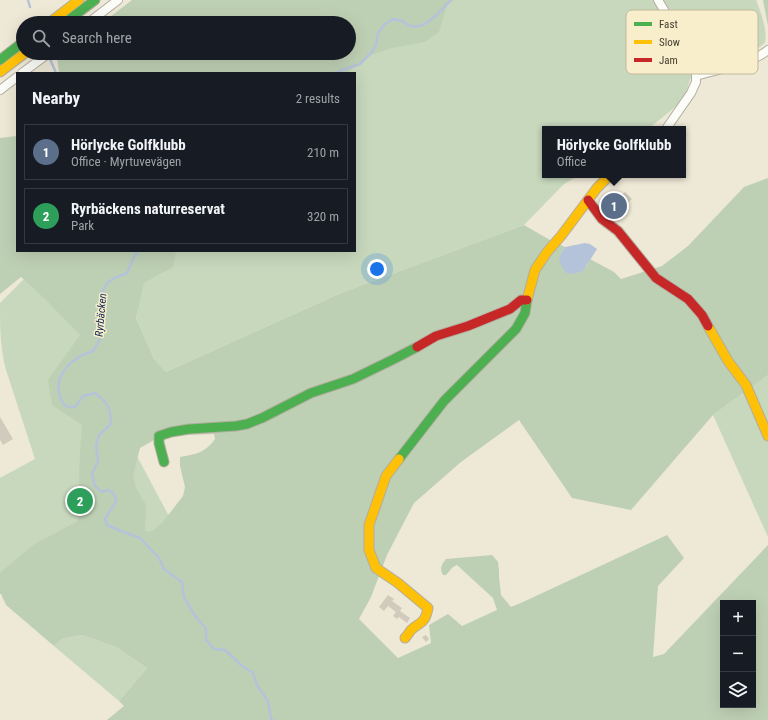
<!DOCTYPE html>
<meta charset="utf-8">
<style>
:root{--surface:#171b24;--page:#242831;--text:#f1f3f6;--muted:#9ea1a6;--line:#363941;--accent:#0b8043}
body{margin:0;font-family:"Roboto Condensed",sans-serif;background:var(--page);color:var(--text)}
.controls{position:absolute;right:12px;bottom:12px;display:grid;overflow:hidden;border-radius:0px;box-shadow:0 4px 16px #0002}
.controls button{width:36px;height:36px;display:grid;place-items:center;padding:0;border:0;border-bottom:1px solid var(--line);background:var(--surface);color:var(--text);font:20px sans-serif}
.you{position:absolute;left:377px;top:269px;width:14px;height:14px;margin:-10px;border:3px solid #fff;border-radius:50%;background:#1a73e8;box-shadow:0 0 0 6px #1a73e833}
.badge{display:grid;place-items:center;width:26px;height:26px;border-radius:50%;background:var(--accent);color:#fff;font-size:13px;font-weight:700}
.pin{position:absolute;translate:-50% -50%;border:2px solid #fff;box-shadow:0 1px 4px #0006}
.popup{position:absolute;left:542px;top:126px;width:144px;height:52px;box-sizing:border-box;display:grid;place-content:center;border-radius:0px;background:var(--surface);filter:drop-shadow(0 1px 3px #0005);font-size:13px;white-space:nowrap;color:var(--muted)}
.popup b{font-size:15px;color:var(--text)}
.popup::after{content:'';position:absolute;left:50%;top:100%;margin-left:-8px;border:8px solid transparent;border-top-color:var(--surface)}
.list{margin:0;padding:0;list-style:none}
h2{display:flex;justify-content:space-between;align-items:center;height:52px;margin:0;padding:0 16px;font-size:17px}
h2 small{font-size:13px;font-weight:400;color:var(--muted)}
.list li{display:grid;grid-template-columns:26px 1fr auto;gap:12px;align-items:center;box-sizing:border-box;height:56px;margin:0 8px 8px;padding:0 8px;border:1px solid var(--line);border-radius:0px}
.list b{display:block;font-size:15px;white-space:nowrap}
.list p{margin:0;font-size:13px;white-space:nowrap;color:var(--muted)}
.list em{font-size:13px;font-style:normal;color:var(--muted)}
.icon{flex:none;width:22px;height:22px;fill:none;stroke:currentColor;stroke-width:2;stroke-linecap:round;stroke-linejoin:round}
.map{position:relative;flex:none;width:768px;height:720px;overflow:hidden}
.search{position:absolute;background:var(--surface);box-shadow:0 4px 16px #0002;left:16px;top:16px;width:340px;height:44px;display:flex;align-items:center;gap:10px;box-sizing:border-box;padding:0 14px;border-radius:22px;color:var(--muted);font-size:15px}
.panel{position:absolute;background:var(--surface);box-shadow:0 4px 16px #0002;left:16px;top:72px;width:340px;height:180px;border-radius:0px}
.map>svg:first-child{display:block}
.green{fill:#c7d8bd}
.forest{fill:#bed0b4;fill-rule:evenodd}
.water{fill:#b4c3da}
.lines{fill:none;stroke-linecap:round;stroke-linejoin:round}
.stream{stroke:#b4c3da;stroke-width:2.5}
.building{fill:#d0cbbd}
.street-casing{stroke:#b2ad9f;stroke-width:10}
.fast-casing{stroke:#b2ad9f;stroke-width:11}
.slow-casing{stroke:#b2ad9f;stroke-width:11}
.jam-casing{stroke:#b2ad9f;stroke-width:11}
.street{stroke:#fcfcf9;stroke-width:8}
.fast{stroke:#4caf50;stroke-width:9}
.slow{stroke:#ffc107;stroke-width:9}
.jam{stroke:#c62828;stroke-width:9}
.labels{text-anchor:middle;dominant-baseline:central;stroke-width:3;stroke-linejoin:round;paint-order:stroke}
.water-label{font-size:11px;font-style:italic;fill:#0c2858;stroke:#f9eecb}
.key{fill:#f9eecb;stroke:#c2b99c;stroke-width:1}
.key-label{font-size:11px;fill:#413d2f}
</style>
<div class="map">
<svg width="768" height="720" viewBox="0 0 768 720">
<rect width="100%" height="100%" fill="#eee8d6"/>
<!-- green -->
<g class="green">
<path d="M312,0h444c4,10 12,31 9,42 -6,9 -29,14 -39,18 -13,5 -24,13 -36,19l-4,14 -7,11 -31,25h-103v46h35l-16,9 -40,41 -183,68 -175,79 -12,-13 -18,-41 2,-9 -6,14 -2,120 50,94 177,82 40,41 110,31 -431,-109 -76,12v-116l35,-19 -26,-80c-9,-24 -9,-50 -9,-76l52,-52h303v-178h-125l119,-20v-30z"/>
<path d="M768,375v162l-55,-122z"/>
<path d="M82,635l34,12 31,21 -28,33 -65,-55 8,-7z"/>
</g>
<!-- forest -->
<g class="forest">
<path d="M132,0h322l-7,5 -8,27 -14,10 -33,6 -24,8 -21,17h-288l-2,-16 6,-4h286v-30h-247z"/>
<path d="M763,0h5v26z"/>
<path d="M17,136v115h159l-3,16 -29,16 -8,35 18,41 12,13 175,-79 183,-68 26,15 15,7 -5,8 26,12 4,-8 24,13 7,7 41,-13 26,-20 56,-59 24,-9v197l-55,40 -82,95 -59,-12 -53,-78 -58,42 -47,41 -27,52 -16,42 -12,22 39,39 33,-15 -2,-18 19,-11 14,12 35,-16 -4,-12 -35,-32 -1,-1 -4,2 -7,8h-3c-4,-7 -1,-11 3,-16l46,-4 6,7 1,9v6l2,18 10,12 12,-5 144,-67 17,23 -26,28 -5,71 11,-3 104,-109v175h-661l17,-14 -5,-5 28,-33 -31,-21 -34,-12 -20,4 -8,7 -48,-41 -5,-11h-1v-21l33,-28 45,-24c1,-32 1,-64 4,-96l-30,-20 -4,-25 32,-45 -35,-36 -24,-22 -21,17v-156zM214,434l1,5c-10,14 -19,15 -35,18v9l5,21 -2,9 -21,27 -8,7 -6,2 -3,-2 1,-25 -10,-17 -3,-12 7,-28 21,-12zM723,603h30v102h-30z"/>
</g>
<!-- water -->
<path class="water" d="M585,243l5,1 7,5 -14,22 -10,3 -7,-1 -4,-6 -3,-7 1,-5 5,-8z"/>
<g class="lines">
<!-- stream -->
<g class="stream">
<path d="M28,0l2,7"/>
<path d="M50,59l6,14"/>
<path d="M337,73l2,-2 21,-7 12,-12 4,-7 2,-12 7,-9 8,-5c3,1 7,1 9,2 3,2 6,4 9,5 16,4 30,-17 40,-26"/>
<path d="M138,251l-3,4 -8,18 -10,4 -9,5 -7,11 -2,14 2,25 -1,8 -7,11c-9,3 -20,8 -26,16 -9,10 -11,22 -5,34 1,3 2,4 4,5 2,1 6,1 9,1l8,-11 12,-3c13,10 16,15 16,31l-12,11 -3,10 2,16 -6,13 3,12 7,6 6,-2 6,4 2,7 -11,18 2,6 14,6 19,7 19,20 5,11 4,3 14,10 2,15 11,19 11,12v12l8,9 11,1 16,15 12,8 4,12 11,16 3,18 2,1"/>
</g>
</g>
<!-- building -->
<g class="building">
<path d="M625,192l7,7 -20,19 -7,-7z"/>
<path d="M0,417l13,22 -10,6 -3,-5z"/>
<path d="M388,595l6,4 -2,2 10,7 -2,3 10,7 -3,5 -8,-6 -2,2 -4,-3 3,-4 -8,-6 -4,5 -5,-4z"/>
<path d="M426,635l3,4 -3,3 -4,-5z"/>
</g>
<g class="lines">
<defs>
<g id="street">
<path d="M658,0l25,42 10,22 3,6v12l-5,11 -25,36"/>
<path d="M88,23l30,-23"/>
<path d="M22,73l27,-20"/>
<path d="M696,76c20,-6 57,-13 72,-26"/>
<path d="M0,90l17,-13"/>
</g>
<g id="fast">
<path d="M71,18l24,-18"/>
<path d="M0,60l23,-18"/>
<path d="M399,459l45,-58 72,-72 9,-16 2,-13"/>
<path d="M164,462l-5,-19v-7l12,-4 18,-3 47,-3 11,-2 15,-6 49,-25 42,-14 41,-20 23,-12"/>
</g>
<g id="slow">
<path d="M49,23l30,-23"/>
<path d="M0,72l25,-19"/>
<path d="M527,300l8,-30 12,-18 14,-16 36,-48 13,-13"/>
<path d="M708,326l20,35 18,24 22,51"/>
<path d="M399,459l-13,17 -17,49v25l7,18 22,15 30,25c-3,16 -7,13 -17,22 -2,3 -4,6 -6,8"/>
</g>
<g id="jam">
<path d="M588,200l14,19 16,12 38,47 32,21 14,16 6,11"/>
<path d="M417,347l19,-11 32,-10 42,-17 11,-9h6"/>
</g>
</defs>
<!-- street casing -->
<use href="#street" class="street-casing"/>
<!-- fast casing -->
<use href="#fast" class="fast-casing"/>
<!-- slow casing -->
<use href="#slow" class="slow-casing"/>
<!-- jam casing -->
<use href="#jam" class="jam-casing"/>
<!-- street -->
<use href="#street" class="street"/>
<!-- fast -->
<use href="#fast" class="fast"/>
<!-- slow -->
<use href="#slow" class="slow"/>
<!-- jam -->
<use href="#jam" class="jam"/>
</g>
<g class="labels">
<!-- water labels -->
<g class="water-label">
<text transform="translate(101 315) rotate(-85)">Ryrbäcken</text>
</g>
</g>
<!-- legend -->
<rect x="626" y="10" width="132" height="64" rx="6" class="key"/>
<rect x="634" y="22" width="18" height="4" fill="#4caf50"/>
<rect x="634" y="40" width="18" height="4" fill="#ffc107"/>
<rect x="634" y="58" width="18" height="4" fill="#c62828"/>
<g class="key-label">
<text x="659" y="28">Fast</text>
<text x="659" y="46">Slow</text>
<text x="659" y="64">Jam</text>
</g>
</svg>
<div class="controls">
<button>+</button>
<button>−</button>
<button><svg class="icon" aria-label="layers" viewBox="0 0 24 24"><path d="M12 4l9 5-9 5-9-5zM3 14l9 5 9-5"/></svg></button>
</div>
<div class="you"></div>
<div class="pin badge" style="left:614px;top:206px;background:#5c6f8a">1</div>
<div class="popup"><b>Hörlycke Golfklubb</b>Office</div>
<div class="pin badge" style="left:80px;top:501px;background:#2e9e5b">2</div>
<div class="search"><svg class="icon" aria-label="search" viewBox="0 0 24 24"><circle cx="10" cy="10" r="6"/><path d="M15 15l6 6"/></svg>Search here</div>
<section class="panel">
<h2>Nearby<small>2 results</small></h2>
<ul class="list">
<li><span class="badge" style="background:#5c6f8a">1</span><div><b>Hörlycke Golfklubb</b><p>Office · Myrtuvevägen</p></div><em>210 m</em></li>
<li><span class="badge" style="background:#2e9e5b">2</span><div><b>Ryrbäckens naturreservat</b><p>Park</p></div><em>320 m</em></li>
</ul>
</section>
</div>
